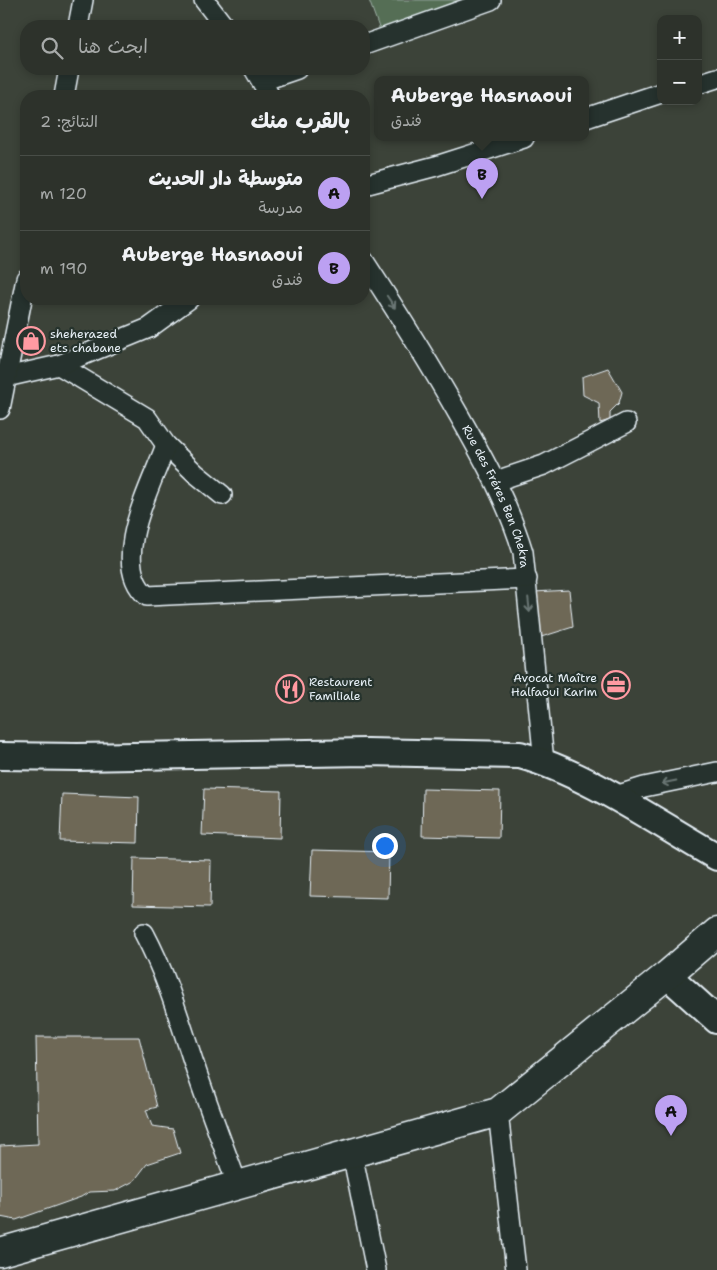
<!DOCTYPE html>
<html lang="ar">
<meta charset="utf-8">
<style>
:root{--surface:#2d322b;--page:#393e37;--text:#f1f3f6;--muted:#a7aaa9;--line:#484d47;--accent:#bca0f2}
body{margin:0;font-family:"Shantell Sans","Playpen Sans Arabic",sans-serif;background:var(--page);color:var(--text);direction:rtl}
.controls{position:absolute;right:15px;top:15px;display:grid;overflow:hidden;border-radius:10px;box-shadow:0 2px 8px #0003}
.controls button{width:45px;height:45px;display:grid;place-items:center;padding:0;border:0;border-bottom:1px solid var(--line);background:var(--surface);color:var(--text);font:25px sans-serif}
.you{position:absolute;left:384px;top:845px;width:18px;height:18px;margin:-12px;border:4px solid #fff;border-radius:50%;background:#1a73e8;box-shadow:0 0 0 8px #1a73e833}
.badge{display:grid;place-items:center;width:32px;height:32px;border-radius:50%;background:var(--accent);color:#111;font-size:16px;font-weight:700}
.pin{position:absolute;translate:-50% -41px;filter:drop-shadow(0 1px 2px #0008)}
.pin::after{content:'';position:absolute;top:26px;width:18px;height:15px;background:inherit;clip-path:polygon(0 0,100% 0,50% 100%)}
.popup{position:absolute;left:374px;top:76px;width:215px;height:65px;box-sizing:border-box;display:grid;place-content:center;border-radius:10px;background:var(--surface);filter:drop-shadow(0 1px 4px #0005);font-size:16px;white-space:nowrap;color:var(--muted)}
.popup b{font-size:19px;color:var(--text)}
.popup::after{content:'';position:absolute;left:50%;top:100%;margin-left:-10px;border:10px solid transparent;border-top-color:var(--surface)}
.list{margin:0;padding:0;list-style:none}
h2{display:flex;justify-content:space-between;align-items:center;height:65px;margin:0;padding:0 20px;font-size:21px}
h2 small{font-size:16px;font-weight:400;color:var(--muted)}
.list li{display:grid;grid-template-columns:32px 1fr auto;gap:15px;align-items:center;box-sizing:border-box;height:75px;padding:0 20px;border-top:1px solid var(--line)}
.list b{display:block;font-size:19px;white-space:nowrap}
.list p{margin:0;font-size:16px;white-space:nowrap;color:var(--muted)}
.list em{font-size:16px;font-style:normal;color:var(--muted)}
.icon{flex:none;width:28px;height:28px;fill:none;stroke:currentColor;stroke-width:2;stroke-linecap:round;stroke-linejoin:round}
.map{position:relative;flex:none;width:717px;height:1270px;overflow:hidden;direction:ltr}
.search{position:absolute;background:var(--surface);box-shadow:0 2px 8px #0003;left:20px;top:20px;width:350px;height:55px;display:flex;align-items:center;gap:12px;box-sizing:border-box;padding:0 18px;border-radius:20px;color:var(--muted);font-size:19px}
.panel{position:absolute;background:var(--surface);box-shadow:0 2px 8px #0003;left:20px;top:90px;width:350px;height:215px;border-radius:20px;direction:rtl}
.map>svg:first-child{display:block}
.green{fill:#546e55;stroke:#9eb0a6}
.building{fill:#6e6756;stroke:#e8f1f8}
.lines{fill:none;stroke-linecap:round;stroke-linejoin:round}
.street-casing{stroke:#e8f1f8;stroke-width:22}
.secondary-casing{stroke:#e8f1f8;stroke-width:30}
.primary-casing{stroke:#e8f1f8;stroke-width:31}
.street{stroke:#26332d;stroke-width:19}
.secondary{stroke:#26332d;stroke-width:26}
.primary{stroke:#26332d;stroke-width:28}
.oneway{stroke:#6a7674}
.labels{text-anchor:middle;dominant-baseline:central;stroke-width:4.5;stroke-linejoin:round;paint-order:stroke}
.poi-label{font-size:12px;fill:#e8f1f8;stroke:#26332d;text-anchor:start}
.street-label{font-size:12px;fill:#e8f1f8;stroke:#26332d}
</style>
<div class="map">
<svg width="717" height="1270" viewBox="0 0 717 1270">
<rect width="100%" height="100%" fill="#3c4339"/>
<filter id="ink" filterUnits="userSpaceOnUse"><feTurbulence type="fractalNoise" baseFrequency=".02" numOctaves="2"/><feDisplacementMap in="SourceGraphic" scale="10" xChannelSelector="R" yChannelSelector="G"/><feConvolveMatrix kernelMatrix="1 2 1 2 8 2 1 2 1" color-interpolation-filters="sRGB"/></filter>
<g filter="url(#ink)">
<!-- green -->
<path class="green" d="M369,0h117l-104,36z"/>
<!-- building -->
<g class="building">
<path d="M608,368l14,24 -3,11 -9,9v8l-10,3 -1,-20 -16,-8 -1,-18z"/>
<path d="M569,590l4,37 -35,11 -4,-46z"/>
<path d="M204,789l77,2 -1,47 -78,-3z"/>
<path d="M423,789l77,2 -1,47 -77,-2z"/>
<path d="M62,794l77,3 -1,46 -78,-2z"/>
<path d="M312,850l77,2 -1,46 -78,-2z"/>
<path d="M134,858l77,2 -1,47 -77,-2z"/>
<path d="M36,1037h103l18,70 -11,3 6,16 21,3 7,24 -33,11 -13,17 -19,10 -26,1 -8,5 -65,23 -16,-3v-71l38,-2z"/>
</g>
<g class="lines">
<defs>
<g id="street">
<path d="M204,0l20,26"/>
<path d="M78,26l5,-26"/>
<path d="M364,45l127,-45"/>
<path d="M254,69l16,27"/>
<path d="M262,81l35,-12"/>
<path d="M698,84l19,-6"/>
<path d="M64,96l5,-27"/>
<path d="M586,118l75,-25"/>
<path d="M364,185l72,-19 88,-28"/>
<path id="s1" d="M364,261c34,52 66,103 96,156 25,44 48,86 63,135l21,210"/>
<path d="M59,365l88,53 19,27 29,28 27,22"/>
<path d="M6,377l53,-12 90,-37 40,-29"/>
<path d="M0,409l26,-130"/>
<path d="M166,445c-14,39 -58,118 -19,151l380,-17"/>
<path d="M496,481l48,-16 82,-42"/>
<path d="M612,797l32,-10 73,-15"/>
<path d="M144,933c24,45 37,92 53,140 13,38 27,75 41,113"/>
<path d="M498,1112l18,158"/>
<path d="M352,1153l24,117"/>
</g>
<g id="secondary">
<path d="M0,756l78,1 289,-5 153,3c66,18 137,68 197,102"/>
<path d="M667,975l50,45"/>
</g>
<path id="primary" d="M0,1252l498,-140 169,-137 50,-43"/>
</defs>
<!-- street casing -->
<use href="#street" class="street-casing"/>
<!-- secondary casing -->
<use href="#secondary" class="secondary-casing"/>
<!-- primary casing -->
<use href="#primary" class="primary-casing"/>
<!-- street -->
<use href="#street" class="street"/>
<!-- secondary -->
<use href="#secondary" class="secondary"/>
<!-- primary -->
<use href="#primary" class="primary"/>
</g>
<!-- one-way arrows -->
<defs><path id="oneway-shaft" d="M-6 0H5M1.5-3L5.5 0L1.5 3" fill="none" stroke-width="1.6" stroke-linecap="round" stroke-linejoin="round" transform="scale(1.25)"/></defs>
<g class="oneway">
<use href="#oneway-shaft" transform="translate(391 302) rotate(56)"/>
<use href="#oneway-shaft" transform="translate(529 605) rotate(84)"/>
<use href="#oneway-shaft" transform="translate(669 782) rotate(168)"/>
</g>
</g>
<!-- icons -->
<defs>
<symbol id="shop-ring" viewBox="-11 -11 22 22"><circle r="9.5" fill="#26332d" stroke="#ff9aa2" stroke-width="1.5"/><path d="M-5-2.5h2.3a2.7 3.5 0 0 1 5.4 0H5L5.5 6h-11ZM-1.5-2.5h3a1.5 2.3 0 0 0-3 0Z" fill="#ff9aa2"/></symbol>
<symbol id="office-ring" viewBox="-11 -11 22 22"><circle r="9.5" fill="#26332d" stroke="#ff9aa2" stroke-width="1.5"/><path d="M-6-3h4V-5.5h4V-3h4V5H-6ZM-1-4.5V-3h2v-1.5ZM-6 0V1H6V0Z" fill="#ff9aa2"/></symbol>
<symbol id="restaurant-ring" viewBox="-11 -11 22 22"><circle r="9.5" fill="#26332d" stroke="#ff9aa2" stroke-width="1.5"/><path d="M-5-6h1v4h1v-4h1v4h1v-4h1v5L-1.5 .5V6h-2V.5L-5-1ZM5-6V6H3V1.5H1.5Q1.5-4 5-6Z" fill="#ff9aa2"/></symbol>
</defs>
<g fill-rule="evenodd">
<use href="#shop-ring" x="15" y="325" width="32" height="32"/>
<use href="#office-ring" x="600" y="669" width="32" height="32"/>
<use href="#restaurant-ring" x="274" y="673" width="32" height="32"/>
</g>
<g class="labels">
<!-- poi labels -->
<g class="poi-label">
<text x="50" y="334">sheherazed<tspan x="50" dy="14">ets chabane</tspan></text>
<text x="597" y="678" text-anchor="end">Avocat Maître<tspan x="597" dy="14">Halfaoui Karim</tspan></text>
<text x="309" y="682">Restaurent<tspan x="309" dy="14">Familiale</tspan></text>
</g>
<!-- street labels -->
<g class="street-label">
<text stroke="none"><textPath href="#s1" startOffset="271">Rue des Fréres Ben Chekra</textPath></text>
</g>
</g>
</svg>
<div class="controls">
<button>+</button>
<button>−</button>
</div>
<div class="you"></div>
<div class="pin badge" style="left:671px;top:1136px">A</div>
<div class="pin badge" style="left:482px;top:199px">B</div>
<div class="popup"><b>Auberge Hasnaoui</b>فندق</div>
<div class="search"><svg class="icon" aria-label="search" viewBox="0 0 24 24"><circle cx="10" cy="10" r="6"/><path d="M15 15l6 6"/></svg>ابحث هنا</div>
<section class="panel">
<h2>بالقرب منك<small>النتائج: 2</small></h2>
<ul class="list">
<li><span class="badge">A</span><div><b>متوسطة دار الحديث</b><p>مدرسة</p></div><em>120 m</em></li>
<li><span class="badge">B</span><div><b>Auberge Hasnaoui</b><p>فندق</p></div><em>190 m</em></li>
</ul>
</section>
</div>
